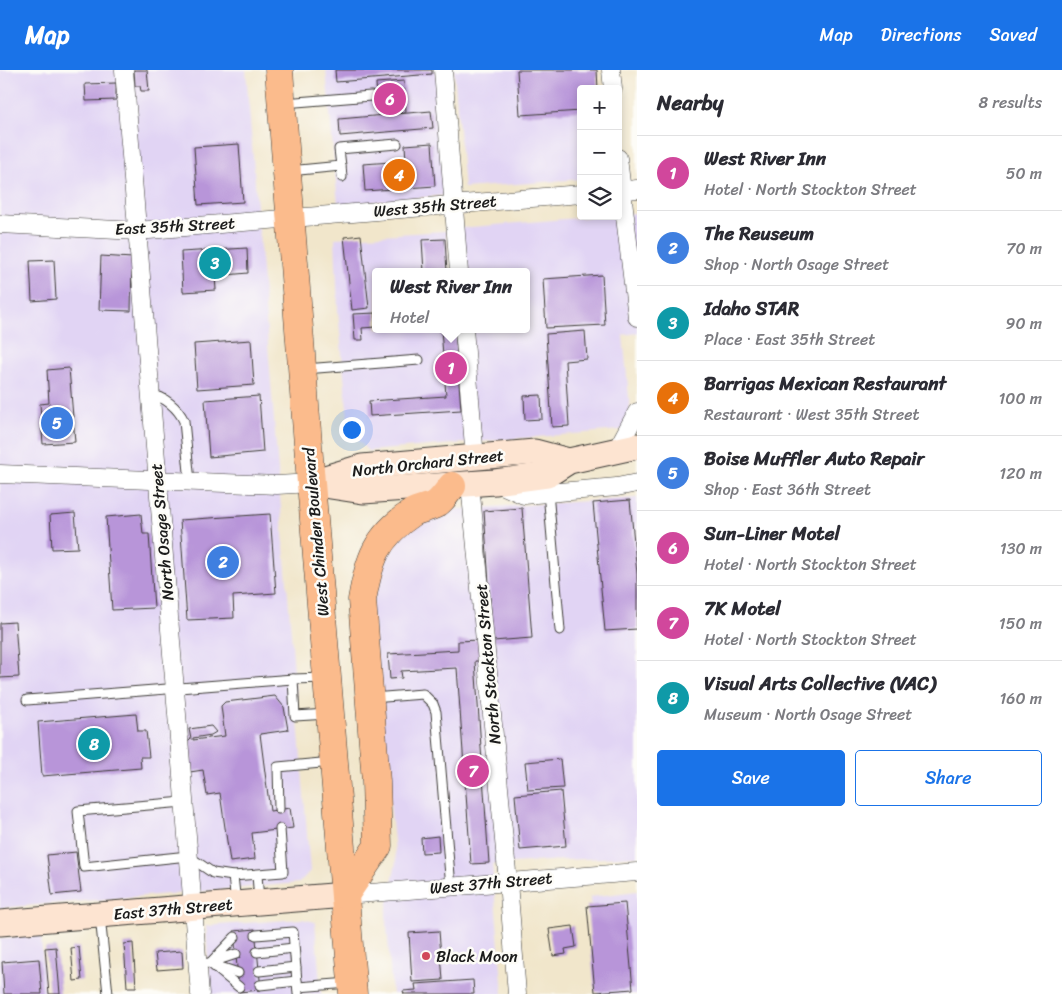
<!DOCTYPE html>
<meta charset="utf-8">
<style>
:root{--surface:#fff;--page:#f2f2f3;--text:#2b2b33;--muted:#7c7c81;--line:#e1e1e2;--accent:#1a73e8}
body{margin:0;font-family:Sriracha,sans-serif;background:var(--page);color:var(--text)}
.controls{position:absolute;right:15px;top:15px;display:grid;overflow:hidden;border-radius:5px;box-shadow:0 2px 8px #0003}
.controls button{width:45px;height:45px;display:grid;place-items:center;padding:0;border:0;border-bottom:1px solid var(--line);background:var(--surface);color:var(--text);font:25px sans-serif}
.you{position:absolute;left:351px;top:359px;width:18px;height:18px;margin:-12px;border:4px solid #fff;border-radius:50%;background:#1a73e8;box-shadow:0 0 0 8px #1a73e833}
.badge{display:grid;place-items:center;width:32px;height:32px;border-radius:50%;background:var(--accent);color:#fff;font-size:16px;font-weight:700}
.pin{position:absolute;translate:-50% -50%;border:2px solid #fff;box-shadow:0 1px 5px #0006}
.popup{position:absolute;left:372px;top:198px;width:158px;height:65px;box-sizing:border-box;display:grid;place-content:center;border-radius:5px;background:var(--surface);filter:drop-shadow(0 1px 4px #0005);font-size:16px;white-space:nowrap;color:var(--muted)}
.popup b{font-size:19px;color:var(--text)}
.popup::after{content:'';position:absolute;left:50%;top:100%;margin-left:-10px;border:10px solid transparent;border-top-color:var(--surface)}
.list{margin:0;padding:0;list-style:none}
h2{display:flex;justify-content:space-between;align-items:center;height:65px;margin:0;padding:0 20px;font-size:21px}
h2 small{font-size:16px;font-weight:400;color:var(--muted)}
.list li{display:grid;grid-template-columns:32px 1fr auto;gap:15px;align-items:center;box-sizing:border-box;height:75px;padding:0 20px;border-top:1px solid var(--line)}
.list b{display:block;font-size:19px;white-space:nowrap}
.list p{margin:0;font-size:16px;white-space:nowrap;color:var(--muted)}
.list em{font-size:16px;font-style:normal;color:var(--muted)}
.actions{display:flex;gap:10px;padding:15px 20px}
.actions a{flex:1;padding:11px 0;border:1px solid var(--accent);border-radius:5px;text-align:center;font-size:18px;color:var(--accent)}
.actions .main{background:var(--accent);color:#fff}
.icon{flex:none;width:28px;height:28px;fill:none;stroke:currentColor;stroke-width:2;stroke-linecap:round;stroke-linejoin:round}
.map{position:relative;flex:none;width:637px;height:924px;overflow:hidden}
header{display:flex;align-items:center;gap:30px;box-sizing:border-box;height:70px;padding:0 25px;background:var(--accent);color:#fff}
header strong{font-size:24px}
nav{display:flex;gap:28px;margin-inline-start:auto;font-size:18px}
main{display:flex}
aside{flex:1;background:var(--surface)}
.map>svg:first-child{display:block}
.built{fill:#e1d4f4}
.building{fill:#b895d9}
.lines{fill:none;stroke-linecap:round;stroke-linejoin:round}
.lane-casing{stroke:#3c3a36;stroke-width:11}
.street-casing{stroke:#3c3a36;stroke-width:19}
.secondary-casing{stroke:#3c3a36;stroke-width:27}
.primary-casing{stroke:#3c3a36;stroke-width:29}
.lane{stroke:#fff;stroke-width:9}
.street{stroke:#fff;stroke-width:18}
.secondary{stroke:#fde4d1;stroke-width:25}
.primary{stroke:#fbbb8c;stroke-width:28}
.poi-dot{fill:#d1495b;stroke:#fdfcf7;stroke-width:2}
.labels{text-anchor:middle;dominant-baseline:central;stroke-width:5;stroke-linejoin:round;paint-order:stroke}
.street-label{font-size:16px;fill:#1c1c1c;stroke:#fdfcf7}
.poi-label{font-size:16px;fill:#1c1c1c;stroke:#fdfcf7;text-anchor:start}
</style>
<header>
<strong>Map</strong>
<nav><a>Map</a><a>Directions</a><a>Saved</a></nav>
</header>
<main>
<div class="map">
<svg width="637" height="924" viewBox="0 0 637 924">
<rect width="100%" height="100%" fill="#fdfcf7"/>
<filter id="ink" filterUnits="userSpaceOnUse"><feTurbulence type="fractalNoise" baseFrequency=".02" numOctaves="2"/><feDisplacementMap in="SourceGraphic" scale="10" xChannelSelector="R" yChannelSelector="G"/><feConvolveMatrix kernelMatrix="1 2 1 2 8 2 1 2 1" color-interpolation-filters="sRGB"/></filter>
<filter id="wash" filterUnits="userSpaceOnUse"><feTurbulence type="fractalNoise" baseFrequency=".0096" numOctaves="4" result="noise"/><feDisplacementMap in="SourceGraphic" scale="20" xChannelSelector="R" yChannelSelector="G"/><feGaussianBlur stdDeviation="1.12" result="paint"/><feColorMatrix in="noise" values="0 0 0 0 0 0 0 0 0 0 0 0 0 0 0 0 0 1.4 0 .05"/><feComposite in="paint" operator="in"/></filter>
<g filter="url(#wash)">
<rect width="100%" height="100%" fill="#f1e6cb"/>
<!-- built -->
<g class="built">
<path d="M0,0h246l64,801 -11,12 -299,25z"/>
<path d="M326,0h110l12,125 -110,10z"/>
<path d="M454,0h142l-15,19v90l-117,9z"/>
<path d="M637,143v120l-14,2 9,94 -264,22 -19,-20 -11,-121 -3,-72 111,-7 3,41h-73v57h150v-57h-63l-3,-44z"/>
<path d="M637,428v358l-145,8 11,130h-111l-6,-81 10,-51 -25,-254 13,-49 21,-27 40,-22z"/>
<path d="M637,821v103h-39l-8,-97z"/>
<path d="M302,849l13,3 6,72h-111l-4,-68z"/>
<path d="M41,865l4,59h-45v-55z"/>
</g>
<g id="blocks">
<!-- building -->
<g class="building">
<path d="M134,0h13l2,21h-8l-1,-5h-5z"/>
<path d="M335,0h97v4l-96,8z"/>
<path d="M517,0h80l1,19h-17v22l-61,4z"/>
<path d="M404,11l2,31 -28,2 -2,-31z"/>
<path d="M116,13v17l-30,1 -1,-17z"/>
<path d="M431,41l2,17 -93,8 -1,-17z"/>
<path d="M432,73l3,43 -70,5 -2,-27 43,-3 -1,-16z"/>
<path d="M239,74l4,58 -45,3 -4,-58z"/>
<path d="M361,165l8,73 -17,2 -8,-73z"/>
<path d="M445,169l2,33h-23l-2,-32z"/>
<path d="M247,178l1,25 -33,3 1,14 -33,2 -2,-40z"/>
<path d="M101,186l31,2 -1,53 -32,-1z"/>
<path d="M54,190l2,39 -24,2 -2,-40z"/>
<path d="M602,205l3,50 -59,3 -3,-49z"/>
<path d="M376,243v14l-14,1 1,12h-8l-2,-26z"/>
<path d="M441,259h14l6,81 -91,6 -1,-15 77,-5z"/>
<path d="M585,261l2,28 -22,2 4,65 -17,1 -6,-93z"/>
<path d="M251,270l3,45 -57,4 -3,-45z"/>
<path d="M69,298l6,74 -32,2 -3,-40 9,-1 -2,-33z"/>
<path d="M541,325l1,24 -17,1 -1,-24z"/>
<path d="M259,326l4,56 -54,5 -4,-57z"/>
<path d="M630,430l7,74v55l-32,2 -12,-128z"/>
<path d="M522,438l10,130 -39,3 -9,-130z"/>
<path d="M75,443l3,35 -26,1 -2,-34z"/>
<path d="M141,444l2,20h6l5,74 -42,2 -6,-93z"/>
<path d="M270,444l6,79 -43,3 1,22 -47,2 -7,-100z"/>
<path d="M15,552l4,55 -19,1v-55z"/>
<path d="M479,570l2,21h-6l14,202 -18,1 -14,-196 -56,3 1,7 -12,1 -2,-25 70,-4v-9z"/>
<path d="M275,626l9,11 4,23 -28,4 10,77 20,-3 3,20 -41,5 3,26 -25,3 -10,-69 -13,2 -4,-25 -13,2 -3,-29 4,-4 -2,-10 22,-3 5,6 -5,3 -18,3v2l32,-4 -4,-30 4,-4z"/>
<path d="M136,644l2,17h8l3,26h-9l1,11 -99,8 -4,-54z"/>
<path d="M560,689l3,29 -35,2 -3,-28z"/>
<path d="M561,721l5,55 -46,4 -5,-55z"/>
<path d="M438,766l1,16 -17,1 -1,-15z"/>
<path d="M76,782l5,40 -29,3 -5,-40z"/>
<path d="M625,833l8,86 -38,3 -8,-86z"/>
<path d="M573,856l3,21 -11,2 1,5 -13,2 -4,-27z"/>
<path d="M255,859l6,61 -22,2 -5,-61z"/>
<path d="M439,861l4,49 -31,2 -3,-49z"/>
<path d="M133,873l3,44h-9l-3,-43z"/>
<path d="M56,877l4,47h-11l-4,-46z"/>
<path d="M79,877l3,33 -8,1 -3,-33z"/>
<path d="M182,881l1,17 -26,2 -2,-17z"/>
<path d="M39,889l3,35h-38l-2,-32z"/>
<path d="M473,910l1,14h-70l-1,-3 13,-1 -1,-6z"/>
</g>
</g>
</g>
<g filter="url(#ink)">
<use href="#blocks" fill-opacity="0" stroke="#3c3a36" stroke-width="1"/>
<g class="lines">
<defs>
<g id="lane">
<path d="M284,33l87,-7"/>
<path d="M341,96l1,11"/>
<path d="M289,101l52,-5 -2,-17 58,-5"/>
<path d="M305,299l114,-9"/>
<path d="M151,325c13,1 27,13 33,26l6,61"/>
<path d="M548,422l12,138"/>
<path d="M293,609l2,37 33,-2"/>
<path d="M372,628l51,-4 10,10 3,8 15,175"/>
<path d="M27,630l266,-21 32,-1"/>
<path d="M184,732l-106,9 6,56 104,-11 25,17 20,3 3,27"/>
<path d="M279,739l-1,-42 54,-5"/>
<path d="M257,805l2,25"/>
<path d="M233,806l50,-4 -3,-43"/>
<path d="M100,846l8,78"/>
<path d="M256,865l37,-3 5,62"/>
<path d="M257,882l37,-4"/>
<path d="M212,892l24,-8"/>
<path d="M210,893l25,-26"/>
<path d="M197,894l13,-1 29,24"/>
<path d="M217,896l21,7"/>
<path d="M259,901l37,-4"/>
<path d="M260,915l37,-4"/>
<path d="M298,917l51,-4"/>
</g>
<g id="street">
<path d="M124,0l76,924"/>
<path d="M443,0l16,202"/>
<path d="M611,0l2,19"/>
<path d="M618,88l19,159"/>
<path d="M618,121l19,-2"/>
<path d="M0,154l137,7 444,-37"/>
<path d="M464,259l11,129"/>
<path d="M616,381l21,-39"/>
<path d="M0,404l277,11 34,-2"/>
<path d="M495,412l29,13 93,-8 20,-4"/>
<path d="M470,414l38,398 9,112"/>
<path d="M345,825l292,-23"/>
</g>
<g id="secondary">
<path d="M315,411l47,-14 173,-15 34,9"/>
<path d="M311,413l52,8 132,-9 52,-7 22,-14 68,-15"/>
<path d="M0,853l345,-28"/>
</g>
<g id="primary">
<path d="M279,0l32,413 42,511"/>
<path d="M345,825l33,-49 -2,-64 -14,-182c7,-40 14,-63 50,-87 6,-4 15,-5 22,-8 7,-3 13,-13 18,-19"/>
</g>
</defs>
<!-- lane casing -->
<use href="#lane" class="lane-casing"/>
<!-- street casing -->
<use href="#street" class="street-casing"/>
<!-- secondary casing -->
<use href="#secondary" class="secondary-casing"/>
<!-- primary casing -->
<use href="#primary" class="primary-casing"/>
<!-- lane -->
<use href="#lane" class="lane"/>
<!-- street -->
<use href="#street" class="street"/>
<!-- secondary -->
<use href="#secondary" class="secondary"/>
<!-- primary -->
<use href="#primary" class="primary"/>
</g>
</g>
<!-- markers -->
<circle class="poi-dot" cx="426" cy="886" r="5"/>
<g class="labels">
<!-- street labels -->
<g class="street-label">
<text transform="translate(435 136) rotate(-5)">West 35th Street</text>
<text transform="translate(175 156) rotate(-3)">East 35th Street</text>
<text transform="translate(428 393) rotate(-6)">North Orchard Street</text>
<text transform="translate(162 462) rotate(-95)">North Osage Street</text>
<text transform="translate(316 462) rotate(-95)">West Chinden Boulevard</text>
<text transform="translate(488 594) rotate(-95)">North Stockton Street</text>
<text transform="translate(491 813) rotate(-5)">West 37th Street</text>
<text transform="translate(173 839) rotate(-5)">East 37th Street</text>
</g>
<!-- poi labels -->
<g class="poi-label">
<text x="436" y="886">Black Moon</text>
</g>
</g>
</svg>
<div class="controls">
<button>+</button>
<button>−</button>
<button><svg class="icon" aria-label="layers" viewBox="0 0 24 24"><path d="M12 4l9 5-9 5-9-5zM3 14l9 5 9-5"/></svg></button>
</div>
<div class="you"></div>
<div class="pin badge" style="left:451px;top:298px;background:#d1479c">1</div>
<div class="popup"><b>West River Inn</b>Hotel</div>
<div class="pin badge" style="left:223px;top:492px;background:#3f7fe0">2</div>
<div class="pin badge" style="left:215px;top:193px;background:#0f9aa8">3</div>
<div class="pin badge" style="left:399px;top:105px;background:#e8710a">4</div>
<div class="pin badge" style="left:57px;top:353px;background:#3f7fe0">5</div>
<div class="pin badge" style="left:390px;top:29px;background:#d1479c">6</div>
<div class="pin badge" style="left:473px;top:701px;background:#d1479c">7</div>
<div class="pin badge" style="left:94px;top:674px;background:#0f9aa8">8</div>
</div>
<aside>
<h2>Nearby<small>8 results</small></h2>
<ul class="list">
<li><span class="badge" style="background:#d1479c">1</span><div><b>West River Inn</b><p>Hotel · North Stockton Street</p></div><em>50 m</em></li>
<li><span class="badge" style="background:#3f7fe0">2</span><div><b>The Reuseum</b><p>Shop · North Osage Street</p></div><em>70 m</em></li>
<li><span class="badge" style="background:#0f9aa8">3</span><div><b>Idaho STAR</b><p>Place · East 35th Street</p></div><em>90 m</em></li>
<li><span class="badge" style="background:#e8710a">4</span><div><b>Barrigas Mexican Restaurant</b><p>Restaurant · West 35th Street</p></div><em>100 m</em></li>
<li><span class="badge" style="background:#3f7fe0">5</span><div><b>Boise Muffler Auto Repair</b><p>Shop · East 36th Street</p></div><em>120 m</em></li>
<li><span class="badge" style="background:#d1479c">6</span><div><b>Sun-Liner Motel</b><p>Hotel · North Stockton Street</p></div><em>130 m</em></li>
<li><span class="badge" style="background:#d1479c">7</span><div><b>7K Motel</b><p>Hotel · North Stockton Street</p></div><em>150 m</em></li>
<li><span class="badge" style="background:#0f9aa8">8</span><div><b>Visual Arts Collective (VAC)</b><p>Museum · North Osage Street</p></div><em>160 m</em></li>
</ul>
<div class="actions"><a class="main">Save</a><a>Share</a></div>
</aside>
</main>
